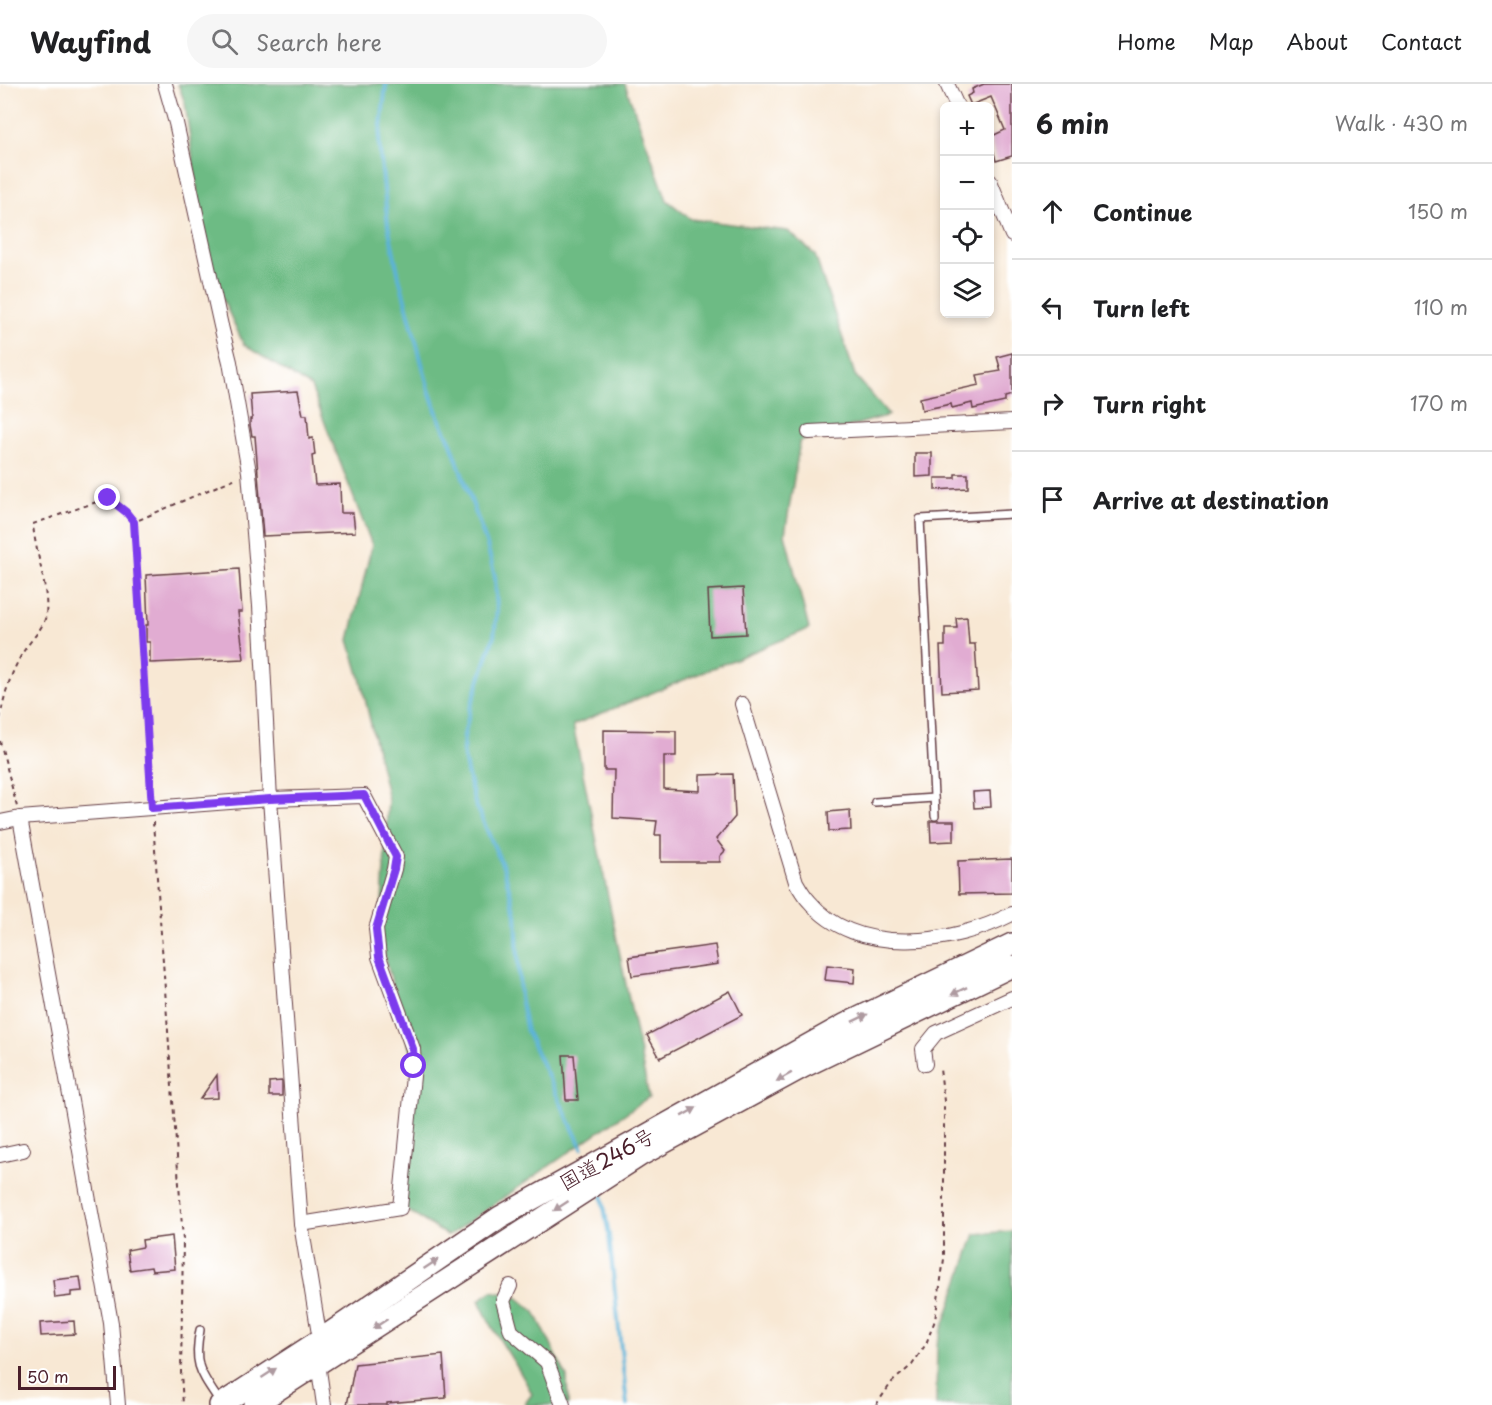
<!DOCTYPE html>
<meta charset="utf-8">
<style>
:root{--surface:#fff;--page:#f6f6f6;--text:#202124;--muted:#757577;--line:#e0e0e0}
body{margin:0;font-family:"Playpen Sans","Klee One",sans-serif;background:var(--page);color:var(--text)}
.controls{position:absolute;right:18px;top:18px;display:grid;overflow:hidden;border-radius:9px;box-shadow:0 3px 9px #0003}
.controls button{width:54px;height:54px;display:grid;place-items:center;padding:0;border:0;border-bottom:2px solid var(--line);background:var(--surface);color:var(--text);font:30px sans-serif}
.scale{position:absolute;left:18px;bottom:15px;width:98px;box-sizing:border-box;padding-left:6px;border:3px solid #4a1f2b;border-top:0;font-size:16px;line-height:21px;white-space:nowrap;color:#4a1f2b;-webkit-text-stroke:4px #fff;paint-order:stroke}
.stop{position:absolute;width:18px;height:18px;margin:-14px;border:4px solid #7c3aed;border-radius:50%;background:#fff}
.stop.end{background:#7c3aed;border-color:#fff;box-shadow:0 2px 6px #0008}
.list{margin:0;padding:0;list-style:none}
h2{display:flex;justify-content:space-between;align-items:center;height:78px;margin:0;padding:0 24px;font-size:26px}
h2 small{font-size:20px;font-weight:400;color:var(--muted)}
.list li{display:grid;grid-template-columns:39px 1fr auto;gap:18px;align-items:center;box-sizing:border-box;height:96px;padding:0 24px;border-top:2px solid var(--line)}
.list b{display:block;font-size:22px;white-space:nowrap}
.list em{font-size:20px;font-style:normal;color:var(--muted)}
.icon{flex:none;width:33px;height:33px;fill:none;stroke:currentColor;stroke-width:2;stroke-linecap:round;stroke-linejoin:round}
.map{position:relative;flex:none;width:1012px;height:1321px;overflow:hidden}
header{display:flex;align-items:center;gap:36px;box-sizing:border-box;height:84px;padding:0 30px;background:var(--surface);border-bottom:2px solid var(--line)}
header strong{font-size:28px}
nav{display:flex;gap:33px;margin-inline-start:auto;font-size:21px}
.search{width:420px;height:54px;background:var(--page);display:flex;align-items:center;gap:15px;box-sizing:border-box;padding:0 21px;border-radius:33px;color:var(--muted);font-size:22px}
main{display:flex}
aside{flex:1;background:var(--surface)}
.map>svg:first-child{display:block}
.forest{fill:#6dbb84;stroke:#5c6d58;stroke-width:1.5}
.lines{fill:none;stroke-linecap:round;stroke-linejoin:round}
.stream{stroke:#5bb3d8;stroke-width:4}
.building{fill:#e1acd2}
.service-casing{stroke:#643d44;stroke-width:10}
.minor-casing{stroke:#643d44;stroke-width:16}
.trunk-casing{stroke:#643d44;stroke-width:24}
.path{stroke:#643d44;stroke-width:2;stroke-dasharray:4.5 4.5;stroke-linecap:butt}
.service{stroke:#fff;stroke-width:7}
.minor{stroke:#fff;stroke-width:14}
.trunk{stroke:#fff;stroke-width:21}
.oneway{fill:#ae9aa0}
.route{stroke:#7c3aed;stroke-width:8}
.labels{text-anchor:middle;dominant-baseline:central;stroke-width:5;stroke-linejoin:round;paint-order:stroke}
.street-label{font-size:21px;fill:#4a1f2b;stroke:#fff}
</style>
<header>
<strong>Wayfind</strong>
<div class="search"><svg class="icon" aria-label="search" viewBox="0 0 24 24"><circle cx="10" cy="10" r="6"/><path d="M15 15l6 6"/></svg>Search here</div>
<nav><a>Home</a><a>Map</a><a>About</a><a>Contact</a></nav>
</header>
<main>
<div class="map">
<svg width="1012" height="1321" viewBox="0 0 1012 1321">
<rect width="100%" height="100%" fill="#fff"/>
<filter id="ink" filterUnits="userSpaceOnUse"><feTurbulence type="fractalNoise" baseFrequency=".0167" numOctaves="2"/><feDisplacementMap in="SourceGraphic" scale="12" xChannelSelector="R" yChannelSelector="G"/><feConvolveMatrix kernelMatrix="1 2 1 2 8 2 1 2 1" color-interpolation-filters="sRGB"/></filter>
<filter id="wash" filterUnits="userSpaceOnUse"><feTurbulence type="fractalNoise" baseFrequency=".008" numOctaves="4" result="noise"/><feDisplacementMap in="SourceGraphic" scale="24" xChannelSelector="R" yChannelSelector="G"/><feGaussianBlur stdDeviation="1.35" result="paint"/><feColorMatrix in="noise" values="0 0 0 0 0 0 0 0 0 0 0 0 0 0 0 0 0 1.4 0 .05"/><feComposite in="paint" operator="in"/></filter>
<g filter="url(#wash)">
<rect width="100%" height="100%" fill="#f8e8d4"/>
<!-- forest -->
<g class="forest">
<path d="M178,0h447l42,116 24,19 97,12 27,24 40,120 34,40 -89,26 -15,93 24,95 -236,96 76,372 -201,139 -46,-29 11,-146 -33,-123 8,-139 -27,-118 -12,-41 23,-95 -61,-158 -67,-42 -36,-77 -23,-165z"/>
<path d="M1012,1147v174h-76l1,-61 38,-110z"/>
<path d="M492,1207l25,6 18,15 32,65 1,28h-44l8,-11c-16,-33 -40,-61 -53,-94z"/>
</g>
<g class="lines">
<!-- stream -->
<g class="stream">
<path d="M386,0l-7,59 9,82 11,52 30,113 9,26 13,27 36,102 8,32 2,33 -3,26 -24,73 -6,27 -1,15 4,21 8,31 29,66 12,46 4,82 7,35 55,116"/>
<path d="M602,1111l7,41 18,169"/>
</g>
</g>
<g id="blocks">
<!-- building -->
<g class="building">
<path d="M984,0h28v72l-16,5 -6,-24 15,-7 -14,-33 -20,8 -4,-9 6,-3 -1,-4z"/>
<path d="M1012,269v42l-7,2v5l-32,7 -1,-6 -20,5 -1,-4 -29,6 -2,-12 59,-13 -2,-10 24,-4 -4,-14z"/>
<path d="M298,307l5,24h4l2,24 4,-1 2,17 -3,1 3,29 25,-1 1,29h12l2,19 -92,4 -8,-100h-3l-2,-11v-6h2l-2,-25z"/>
<path d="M915,369h17v23l-17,1z"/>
<path d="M955,390h13v14l-33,2v-12h20z"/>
<path d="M239,485l3,43h-4l6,47 -94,4v-21h-4v-17h2l-2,-50z"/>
<path d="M743,504l3,46 -36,2 -2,-46z"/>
<path d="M967,533l2,27h6l3,46 -36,2 -2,-46h5v-18h12l-1,-10z"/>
<path d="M604,646l72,1v25h-12v33l36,2v-16l33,-1 2,43 -19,22 9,12 -5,5v6h-59v-27h-6l2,-14 -44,-3 1,-48h-10z"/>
<path d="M990,707l1,16 -17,1 -1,-16z"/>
<path d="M850,726l1,20 -22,1 -1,-19z"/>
<path d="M930,737h24v20l-23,1z"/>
<path d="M1012,775v34l-53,1 -1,-33z"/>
<path d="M715,861l3,19 -86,12 -3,-19z"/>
<path d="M827,881l28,3 -1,15 -29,-3z"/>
<path d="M730,907l12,24 -82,43 -13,-23z"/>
<path d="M563,971h11l4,45h-12z"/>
<path d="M217,991l1,23 -18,1z"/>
<path d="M282,997v15h-13v-14z"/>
<path d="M172,1152l3,33 -23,2 -1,-4 -21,3 -3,-20 16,-3 -1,-7z"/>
<path d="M80,1193l2,14 -11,1v4l-16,2 -2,-18z"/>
<path d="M74,1237l1,13 -34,2 -1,-13z"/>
<path d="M443,1271l3,43 -59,5v2h-40l8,-41z"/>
</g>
</g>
</g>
<g filter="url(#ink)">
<use href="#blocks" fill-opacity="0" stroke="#643d44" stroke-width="1.5"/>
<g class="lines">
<defs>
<g id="service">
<path d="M875,718l59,-4"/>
<path d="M935,732l-15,-297 92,-5"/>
<path d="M200,1246c-7,35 0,42 20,72"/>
</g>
<g id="minor">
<path d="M165,0l11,39 45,203 9,36 19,110 11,134 10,193 31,425 19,116 -2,23 6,42"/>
<path d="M947,0l10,22"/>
<path d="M990,97l22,54"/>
<path d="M809,348l203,-10"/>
<path d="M742,620l54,178c4,7 8,14 13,19 48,58 145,43 203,13"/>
<path d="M20,734l91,505 7,82"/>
<path d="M0,738l20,-4 250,-19 94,-3 32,61 -2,12 -18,60 3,28 34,92 1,17 -14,142 -99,16"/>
<path d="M925,980l-2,-15 13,-16 76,-35"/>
<path d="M0,1071l23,-5"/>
<path d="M510,1202l-7,15 8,30 36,31 16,43"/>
</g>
<g id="trunk">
<path d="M220,1321l100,-65 180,-123 346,-193 166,-80"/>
<path d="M254,1321l387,-250 162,-88 209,-101"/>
</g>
</defs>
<!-- service casing -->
<use href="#service" class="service-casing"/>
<!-- minor casing -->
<use href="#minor" class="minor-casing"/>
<!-- trunk casing -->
<use href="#trunk" class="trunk-casing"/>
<!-- path -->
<g class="path">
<path d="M0,635c4,-24 10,-44 22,-65 7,-13 22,-25 24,-39 3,-27 -11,-63 -13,-91l75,-26 18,14 8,10"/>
<path d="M0,657l17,66"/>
<path d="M151,711l-17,-273 102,-44"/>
<path d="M153,738l30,418 -2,132 2,33"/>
<path d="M876,1321l16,-23 20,-17 14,-21 9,-24 9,-61v-158l-4,-32"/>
</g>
<!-- service -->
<use href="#service" class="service"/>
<!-- minor -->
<use href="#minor" class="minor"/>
<!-- trunk -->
<use href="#trunk" class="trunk"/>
</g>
<!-- one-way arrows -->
<defs><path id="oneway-solid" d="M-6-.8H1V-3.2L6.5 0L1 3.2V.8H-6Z" transform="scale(1.5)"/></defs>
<g class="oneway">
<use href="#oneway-solid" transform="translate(959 907) rotate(154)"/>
<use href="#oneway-solid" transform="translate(860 934) rotate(-26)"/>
<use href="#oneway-solid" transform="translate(784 993) rotate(151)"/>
<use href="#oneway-solid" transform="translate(689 1028) rotate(-29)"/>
<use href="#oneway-solid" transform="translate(561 1122) rotate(147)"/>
<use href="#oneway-solid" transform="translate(431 1180) rotate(-34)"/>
<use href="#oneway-solid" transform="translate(380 1240) rotate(147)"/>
<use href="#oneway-solid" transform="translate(269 1289) rotate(-33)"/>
</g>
</g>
<g class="lines" filter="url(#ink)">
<!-- route -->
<path class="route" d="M108,414l18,14 8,10 18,286 118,-9 94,-4 32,62 -2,12 -18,60 3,28 34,92 1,17"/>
</g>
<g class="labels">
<!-- street labels -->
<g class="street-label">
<text transform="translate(606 1074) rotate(-29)">国道246号</text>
</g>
</g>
</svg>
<div class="controls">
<button>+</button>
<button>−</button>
<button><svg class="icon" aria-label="locate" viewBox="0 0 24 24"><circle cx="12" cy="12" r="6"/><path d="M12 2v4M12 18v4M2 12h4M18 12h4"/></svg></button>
<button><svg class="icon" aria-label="layers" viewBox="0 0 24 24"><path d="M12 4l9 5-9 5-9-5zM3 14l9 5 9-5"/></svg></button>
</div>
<div class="scale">50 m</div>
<div class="stop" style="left:414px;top:982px"></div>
<div class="stop end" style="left:108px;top:414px"></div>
</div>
<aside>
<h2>6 min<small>Walk · 430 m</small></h2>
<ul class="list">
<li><svg class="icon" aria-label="ahead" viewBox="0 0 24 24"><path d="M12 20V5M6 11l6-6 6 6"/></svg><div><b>Continue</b></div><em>150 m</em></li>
<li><svg class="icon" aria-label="left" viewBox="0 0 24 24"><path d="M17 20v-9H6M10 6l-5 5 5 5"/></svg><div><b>Turn left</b></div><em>110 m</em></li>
<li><svg class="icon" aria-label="right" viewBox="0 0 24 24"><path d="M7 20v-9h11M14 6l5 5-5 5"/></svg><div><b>Turn right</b></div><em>170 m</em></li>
<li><svg class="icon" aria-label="arrive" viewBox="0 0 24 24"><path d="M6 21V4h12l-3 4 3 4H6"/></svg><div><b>Arrive at destination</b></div></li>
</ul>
</aside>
</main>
